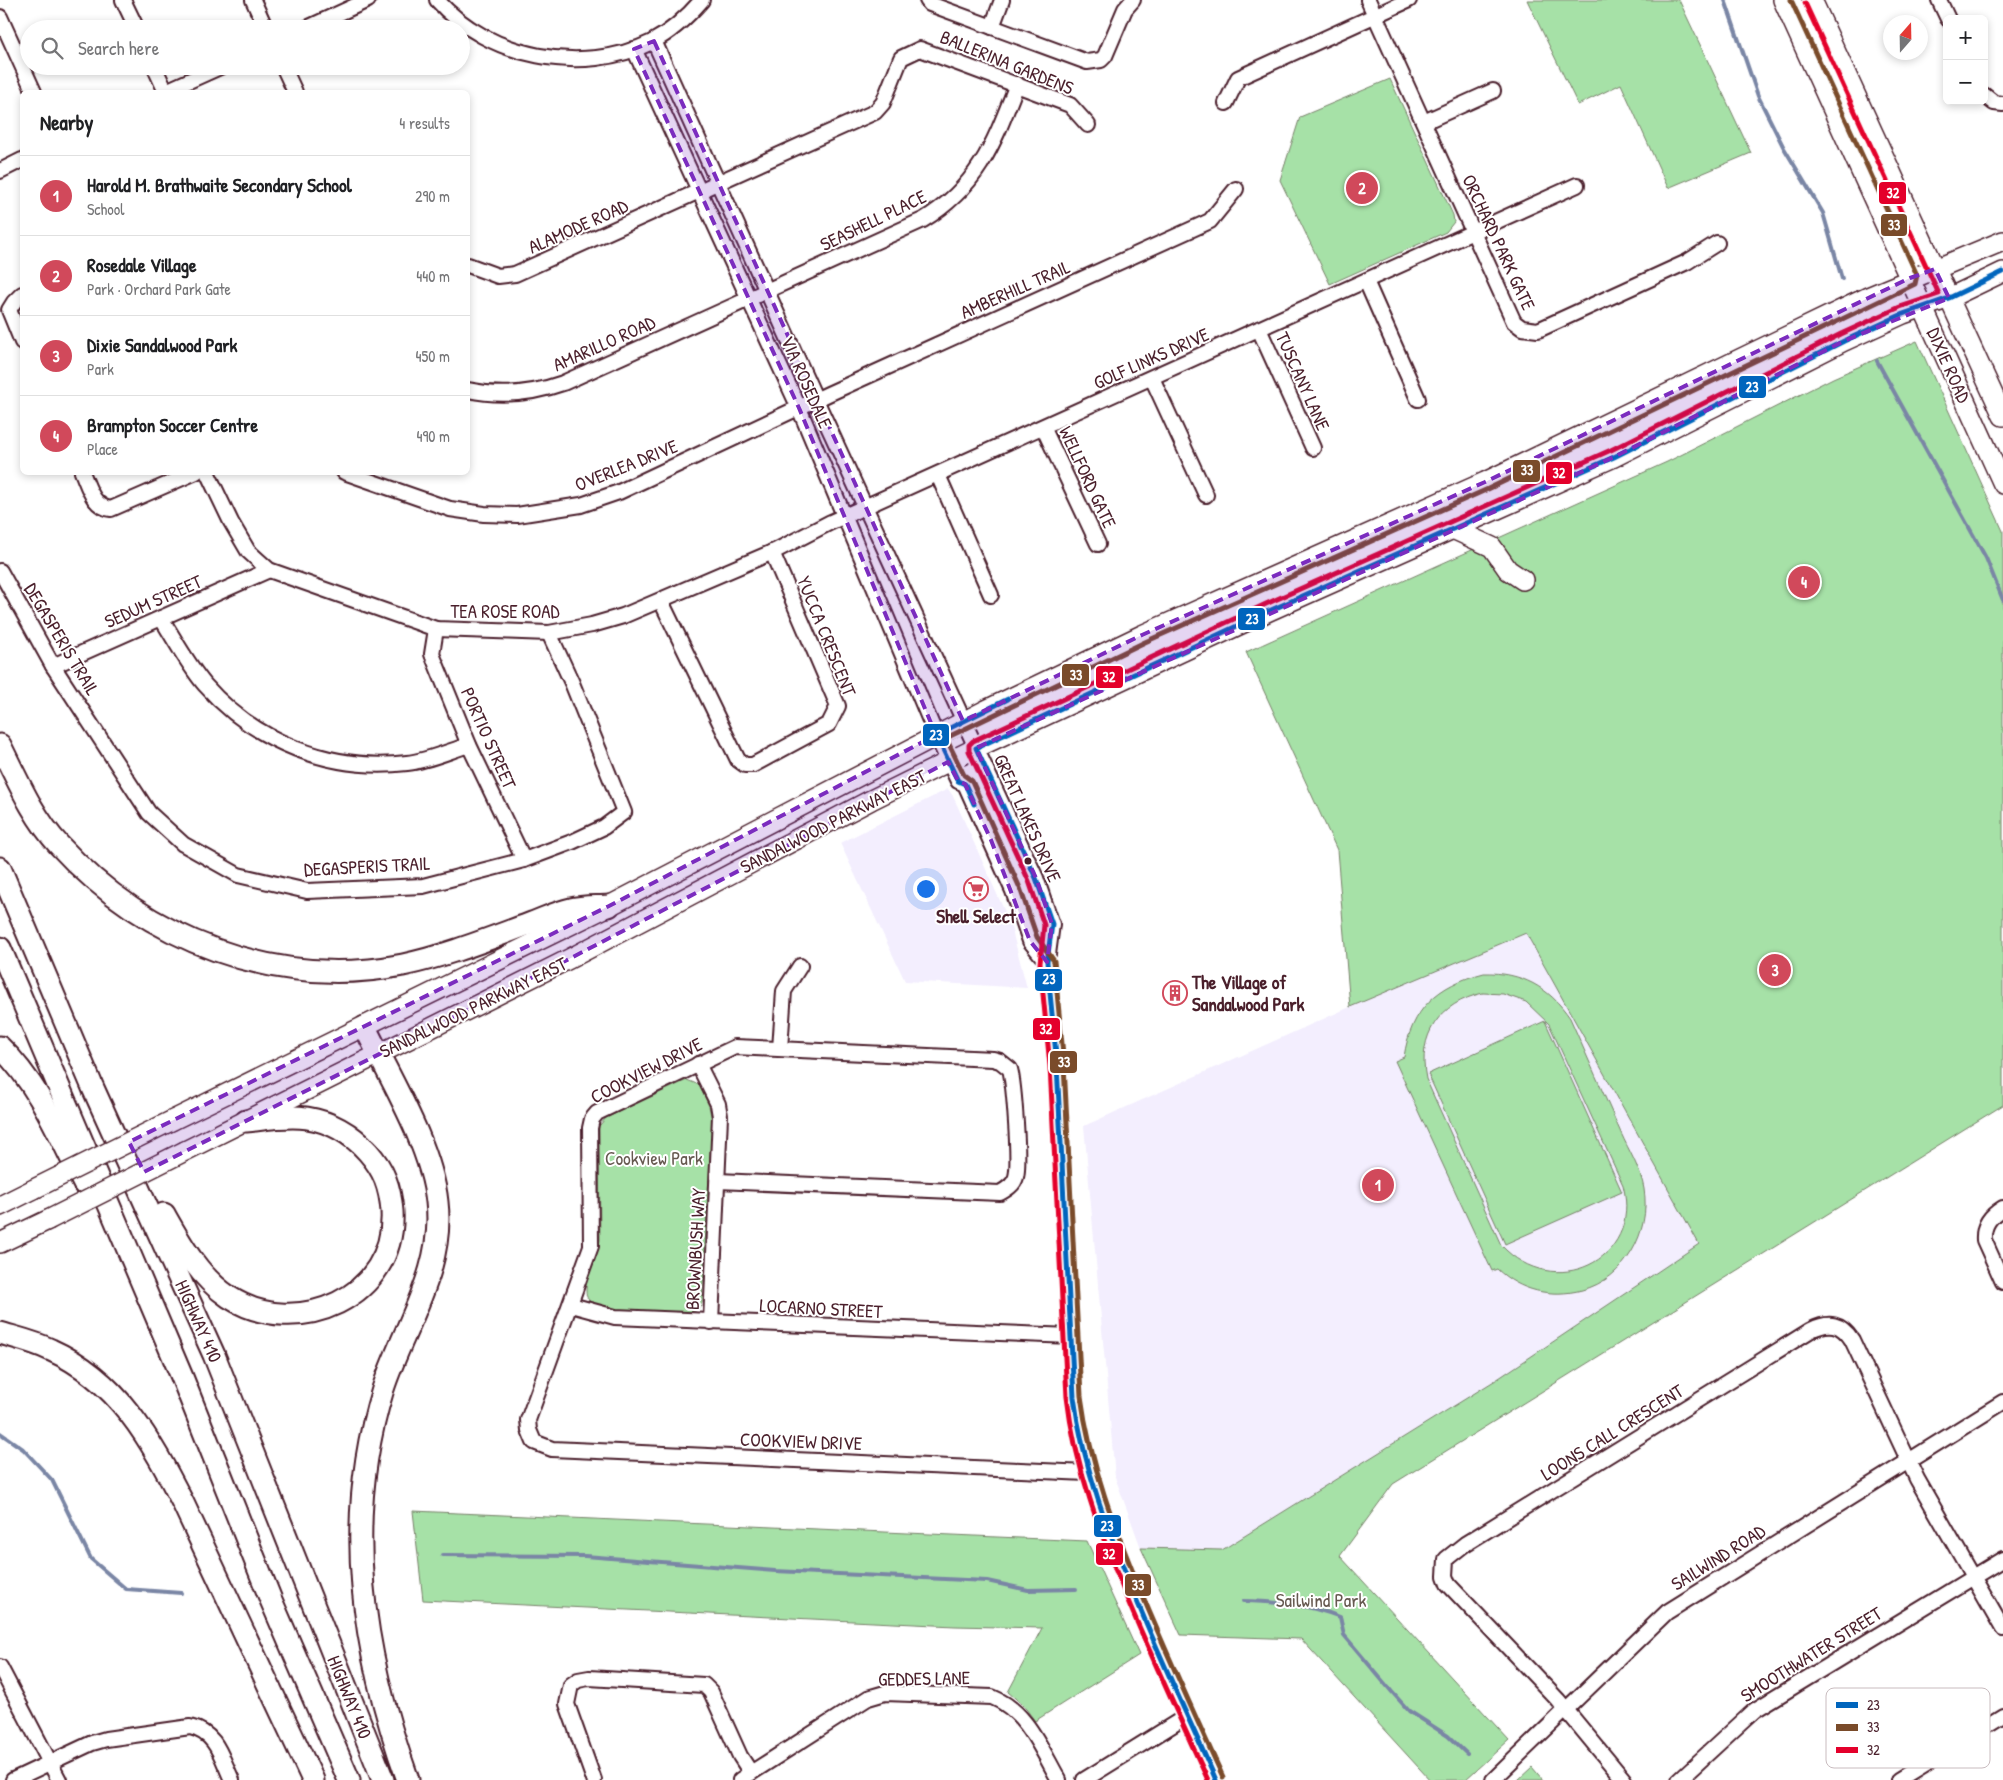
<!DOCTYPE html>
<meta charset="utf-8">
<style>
:root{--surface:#fff;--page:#f2f2f2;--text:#202124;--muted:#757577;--line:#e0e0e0;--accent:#d1495b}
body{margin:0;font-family:"Patrick Hand",sans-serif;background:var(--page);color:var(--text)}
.controls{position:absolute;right:15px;top:15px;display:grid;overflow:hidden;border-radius:8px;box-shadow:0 2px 8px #0003}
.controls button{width:45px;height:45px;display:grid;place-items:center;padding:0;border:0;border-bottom:1px solid var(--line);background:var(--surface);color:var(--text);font:25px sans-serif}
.compass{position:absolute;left:1883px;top:15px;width:45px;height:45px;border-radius:50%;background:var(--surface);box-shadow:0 2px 8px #0003;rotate:20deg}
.you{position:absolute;left:925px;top:888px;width:18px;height:18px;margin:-12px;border:4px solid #fff;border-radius:50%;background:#1a73e8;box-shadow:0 0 0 8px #1a73e833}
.badge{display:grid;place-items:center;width:32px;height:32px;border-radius:50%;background:var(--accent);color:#fff;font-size:16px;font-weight:700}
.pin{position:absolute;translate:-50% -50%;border:2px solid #fff;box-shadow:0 1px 5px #0006}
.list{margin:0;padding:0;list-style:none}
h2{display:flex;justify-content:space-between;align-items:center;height:65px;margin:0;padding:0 20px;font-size:21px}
h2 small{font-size:16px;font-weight:400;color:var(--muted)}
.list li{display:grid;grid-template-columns:32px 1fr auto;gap:15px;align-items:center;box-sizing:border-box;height:80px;padding:0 20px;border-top:1px solid var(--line)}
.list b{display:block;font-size:19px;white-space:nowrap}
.list p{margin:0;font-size:16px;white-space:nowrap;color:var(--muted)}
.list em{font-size:16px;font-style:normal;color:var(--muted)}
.icon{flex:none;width:28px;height:28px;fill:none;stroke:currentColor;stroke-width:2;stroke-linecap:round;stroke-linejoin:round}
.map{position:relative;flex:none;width:2003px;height:1780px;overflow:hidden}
.search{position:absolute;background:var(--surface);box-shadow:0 2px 8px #0003;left:20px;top:20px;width:450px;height:55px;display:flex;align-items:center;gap:12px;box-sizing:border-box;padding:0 18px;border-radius:28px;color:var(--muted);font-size:19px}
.panel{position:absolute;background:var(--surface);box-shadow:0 2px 8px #0003;left:20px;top:90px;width:450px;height:385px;border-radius:8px}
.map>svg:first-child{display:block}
.built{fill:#f3eefe}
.green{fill:#a6e1a7;stroke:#788069;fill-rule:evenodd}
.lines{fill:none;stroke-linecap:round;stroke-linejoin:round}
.stream{stroke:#7a86a5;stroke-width:4}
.minor-casing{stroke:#4a1f2b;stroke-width:18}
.major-casing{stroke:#4a1f2b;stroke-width:22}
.highway-casing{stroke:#4a1f2b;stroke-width:25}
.minor{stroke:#fff;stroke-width:14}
.major{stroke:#fff;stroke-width:19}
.highway{stroke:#fff;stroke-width:21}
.major-bridge-casing{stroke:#4a1f2b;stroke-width:22;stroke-linecap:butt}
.major-bridge{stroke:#fff;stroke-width:19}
.bus-1-casing{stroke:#fff;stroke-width:9}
.bus-2-casing{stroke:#fff;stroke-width:9}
.bus-3-casing{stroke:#fff;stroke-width:9}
.bus-1{stroke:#0065bd;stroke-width:5}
.bus-2{stroke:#7a4b2a;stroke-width:5}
.bus-3{stroke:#e4002b;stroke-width:5}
.marked{fill:#7b2cbf;fill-opacity:0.2;stroke:#7b2cbf;stroke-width:4;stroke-dasharray:10 6;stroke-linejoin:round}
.bus-dot{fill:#4a1f2b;stroke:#fff;stroke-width:2}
.labels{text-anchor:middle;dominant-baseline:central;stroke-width:4;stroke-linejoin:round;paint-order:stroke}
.street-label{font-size:19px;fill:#4a1f2b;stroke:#fff}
.poi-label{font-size:19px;font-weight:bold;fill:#4a1f2b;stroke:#fff}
.park-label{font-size:19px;fill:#665950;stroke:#fff}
.key{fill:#fff;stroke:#c9bcbf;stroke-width:1}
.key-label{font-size:14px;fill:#4a1f2b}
.line-badge{stroke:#fff;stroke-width:2}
.badge-label{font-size:14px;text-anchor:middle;font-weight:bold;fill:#fff}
</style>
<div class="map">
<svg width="2003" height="1780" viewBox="0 0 2003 1780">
<rect width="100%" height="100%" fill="#fff"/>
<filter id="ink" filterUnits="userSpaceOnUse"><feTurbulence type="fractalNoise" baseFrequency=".02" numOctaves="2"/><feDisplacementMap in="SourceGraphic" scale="10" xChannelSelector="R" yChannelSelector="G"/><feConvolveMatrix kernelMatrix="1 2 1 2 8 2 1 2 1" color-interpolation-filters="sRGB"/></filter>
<g filter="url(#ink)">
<!-- built -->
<g class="built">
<path d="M948,789l5,7 57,127 17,65 -122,-7 -65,-138z"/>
<path d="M1526,933l174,311 -201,134 -277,172 -81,-2 -26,-71 -31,-351 266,-119z"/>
</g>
<!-- green -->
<g class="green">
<path d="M1527,0h152l72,153 -83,35 -47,-104 -43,21z"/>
<path d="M1390,79l63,136 1,7 -8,10 -116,52 -50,-104 20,-63z"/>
<path d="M1917,341l86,190v574l-610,379 -53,72 169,184 -44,40h-35l-129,-141 -120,-4 -40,-87 81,2 277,-172 200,-134 -173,-311 -176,74 -13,-157 -91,-198 421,-190 166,-84z"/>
<path d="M1484,973c37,-1 65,14 86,45 17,38 34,77 51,115 8,18 20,37 23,56 7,43 -19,90 -62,101 -31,8 -62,1 -85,-21l-5,2 -97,-210 9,-4c7,-48 33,-72 80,-84zM1483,993l20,1 23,8 23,22 74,161c20,76 -70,117 -122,60l-75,-166c-9,-44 13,-76 57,-86z"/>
<path d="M1545,1021l77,171 -117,52 -77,-170z"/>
<path d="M687,1080l12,5 10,21 3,15 -10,182 -4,6 -7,3c-26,-1 -74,2 -97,-8 -5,-2 -8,-7 -8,-12 -1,-17 12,-35 14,-52l-1,-114 7,-8z"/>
<path d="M413,1511l674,30 52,114 -104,66 -12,-16 -15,-13 34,-64 -87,-2 -532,-26z"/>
<path d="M1532,1767l11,13h-25z"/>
</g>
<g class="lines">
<!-- stream -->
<g class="stream">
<path d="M1725,0l33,96 26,52 39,65 19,66"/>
<path d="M1877,361l109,197 17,42"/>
<path d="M0,1433l23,16 29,31 39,79 35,30 55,4"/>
<path d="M442,1555l143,1 190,15 212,10 41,9 48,-1"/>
<path d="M1243,1601c34,1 65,3 97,16l4,18 48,57 17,19 39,25 19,18"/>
</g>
<defs>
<g id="minor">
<path d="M123,0l14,29"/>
<path d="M253,0l13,29"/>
<path d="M437,0c51,58 146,76 215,42 19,-10 37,-27 50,-42"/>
<path d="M927,0l3,4 157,58 14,-2 4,-4 20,-47 8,-9"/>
<path d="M1368,0l146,322 8,6 16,2 149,-68 30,-19"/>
<path d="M1939,0l9,19"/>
<path d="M0,17l34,75"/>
<path d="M992,27l10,-27"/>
<path d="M305,29l63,-29"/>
<path d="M654,41l162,359 220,478 16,46 -5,38 10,103 17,332c6,65 29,121 53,181 28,68 59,135 89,202"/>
<path d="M634,49l165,359 137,327 22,46 7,3 48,107 17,50 17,21"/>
<path d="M154,66l12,26"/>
<path d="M283,66l12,26"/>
<path d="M164,92l58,-26"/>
<path d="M1984,95l10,8 9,1"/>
<path d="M1226,103l12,-25 171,-78"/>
<path d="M1424,122l69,-31"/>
<path d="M0,171l22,-11"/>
<path d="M468,265l30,11 17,-2 333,-150 27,-12 8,-9 18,-45 19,-9 150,56 18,20"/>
<path d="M1366,281l52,118"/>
<path d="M22,294l-8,8 -5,8 13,32"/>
<path d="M1259,329l54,119"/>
<path d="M1152,378l54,117"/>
<path d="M468,390c32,7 64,4 95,-7l360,-163c56,-34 71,-77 94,-136"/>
<path d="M1043,427l55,117"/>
<path d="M82,472c7,16 11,35 29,37l85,-37"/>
<path d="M207,472l24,50 17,29 21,19 167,59 113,4 43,-8 31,-9 152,-65 54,-28 748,-338"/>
<path d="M344,472l106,37 34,5 33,1 64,-10 38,-13 209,-98 382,-173 26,-32"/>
<path d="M938,475l53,120"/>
<path d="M0,571l53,95 96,147 34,31 55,31 69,16 116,-5 101,-26 48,-18 32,-15 20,-15 -52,-129 -23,-50"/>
<path d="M661,601l77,159 7,5h8l76,-41 9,-18 -66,-154"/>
<path d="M161,618c14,22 27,47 44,67 50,57 126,87 202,78 20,-2 42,-12 62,-18"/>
<path d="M436,629l-4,25 37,91 55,115"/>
<path d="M53,666l216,-96"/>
<path d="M780,1049l4,-58 16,-25"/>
<path d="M698,1064l20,40 2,12 -9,206"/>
<path d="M718,1181l282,12c7,-4 14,-8 16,-16 4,-15 -2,-93 -6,-108l-10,-8 -7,-2 -258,-12 -138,66 -5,6 -2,9 1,118 -63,174 1,10 5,12 18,7 535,24"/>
<path d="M2003,1208c-13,8 -20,17 -19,32l19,42"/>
<path d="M571,1305l44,12 456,19"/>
<path d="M0,1667l59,113"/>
<path d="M13,1780l79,-37 14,-4 84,-12c27,6 31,30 42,53"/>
<path d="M594,1780l-27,-76 4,-19 7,-5 11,-2 115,7 7,7 29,64 11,17"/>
<path d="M740,1780l128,-82 17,-5 107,4c35,14 49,52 67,83"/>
<path d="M1084,1780l103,-64"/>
<path d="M1493,1780l174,-168 336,-210"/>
<path d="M1624,1780l-66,-80 -110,-116 -3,-8 1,-17 19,-15 346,-214c18,-9 30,-7 41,10l65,139 86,150"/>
<path d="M1679,1780l76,-70 248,-151"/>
<path d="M1898,1780l105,-65"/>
</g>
<g id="major">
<path d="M1783,0l220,484"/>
<path d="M1812,0l191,416"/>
<path d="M1453,529l39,18 16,23 15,10"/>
<path d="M173,1120l436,-214 377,-196 156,-75 343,-153 383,-185 135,-56"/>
<path d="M185,1151l384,-192 302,-159 105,-52 293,-137 345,-154 230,-116 59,-27 46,-16 54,-26"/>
<path d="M0,1206l34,-17"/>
<path d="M0,1243l48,-23"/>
</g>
<g id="highway">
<path d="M0,745c17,34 33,72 59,100 87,95 217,145 344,120 43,-9 85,-26 126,-41 14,-5 28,-12 42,-15 12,-3 26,-2 38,-3"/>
<path d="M0,868l93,220 121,267 169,425"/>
<path d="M0,948l182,429 89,223 78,180"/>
<path d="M365,1027c25,52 66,118 72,175 8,68 -34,125 -54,187 -41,132 -21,263 25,391"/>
<path d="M0,1047c39,37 60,90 84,137"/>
<path d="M164,1214c17,30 35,63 65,83 68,44 168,0 163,-86 -2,-24 -8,-41 -24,-59 -17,-19 -36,-30 -61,-34 -20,-3 -41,1 -61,3"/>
<path d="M0,1333c17,5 35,9 51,17 67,30 100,90 132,153l130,277"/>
</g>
</defs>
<!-- minor casing -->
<use href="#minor" class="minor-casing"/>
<!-- major casing -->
<use href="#major" class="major-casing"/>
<!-- highway casing -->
<use href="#highway" class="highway-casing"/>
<!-- minor -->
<use href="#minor" class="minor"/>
<!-- major -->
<use href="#major" class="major"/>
<!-- highway -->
<use href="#highway" class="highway"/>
<defs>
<g id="major-bridge">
<path d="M34,1189l139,-69"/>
<path d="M48,1220l137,-69"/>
</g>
</defs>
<!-- major-bridge casing -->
<use href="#major-bridge" class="major-bridge-casing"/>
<!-- major-bridge -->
<use href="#major-bridge" class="major-bridge"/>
<defs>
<g id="bus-1">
<path d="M974,804l-9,-20 -7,-3 -22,-46 72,-36"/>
<path d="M1216,1780c-27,-61 -56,-122 -81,-184 -27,-65 -52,-129 -61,-199l-17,-332 -10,-103 5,-38 -16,-46 -60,-130 293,-137 345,-154 230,-116 59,-27 46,-16 54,-26"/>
</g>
<path id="bus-2" d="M1223,1777c-28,-61 -56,-123 -82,-185 -26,-63 -51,-127 -60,-196l-17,-331 -10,-104 -17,-24 -17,-49 -48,-107 -8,-6 -18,-37 199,-96 343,-153 427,-205 2,-9 -126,-275"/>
<path id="bus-3" d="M1208,1780c-28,-61 -56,-122 -82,-184 -26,-64 -51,-129 -59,-199l-17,-331 -10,-103 4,-38 -15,-44 -60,-130v-6l4,-4 293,-137 345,-154 230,-116 59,-27 39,-13 -134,-291"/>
</defs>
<!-- bus-1 casing -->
<use href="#bus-1" class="bus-1-casing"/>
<!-- bus-2 casing -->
<use href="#bus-2" class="bus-2-casing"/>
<!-- bus-3 casing -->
<use href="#bus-3" class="bus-3-casing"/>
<!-- bus-1 -->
<use href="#bus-1" class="bus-1"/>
<!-- bus-2 -->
<use href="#bus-2" class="bus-2"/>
<!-- bus-3 -->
<use href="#bus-3" class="bus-3"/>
</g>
</g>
<!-- marked area -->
<path class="marked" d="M654,41l309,680 179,-86 343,-153 425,-204 25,-9 14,29 -105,43 -230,116 -638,291 60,130 16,46 -5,38 -17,-21 -39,-101 -26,-56 -7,-3 -10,-19 -379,197 -425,213 -15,-30 480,-236 327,-171 -137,-327 -165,-359z"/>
<!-- icons -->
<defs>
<symbol id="supermarket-ring" viewBox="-11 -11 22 22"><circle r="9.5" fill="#fff" stroke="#d1495b" stroke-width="1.5"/><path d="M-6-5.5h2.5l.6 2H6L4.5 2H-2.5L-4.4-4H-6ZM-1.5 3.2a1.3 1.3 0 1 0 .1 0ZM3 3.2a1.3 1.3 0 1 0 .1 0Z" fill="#d1495b"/></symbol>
<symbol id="building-ring" viewBox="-11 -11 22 22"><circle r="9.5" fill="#fff" stroke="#d1495b" stroke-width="1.5"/><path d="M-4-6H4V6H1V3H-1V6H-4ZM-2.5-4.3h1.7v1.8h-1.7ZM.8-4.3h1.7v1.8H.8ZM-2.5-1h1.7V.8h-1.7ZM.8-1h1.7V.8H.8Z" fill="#d1495b"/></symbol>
</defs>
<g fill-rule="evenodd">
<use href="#supermarket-ring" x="962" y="875" width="28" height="28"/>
<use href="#building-ring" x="1161" y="979" width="28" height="28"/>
</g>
<!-- markers -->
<circle class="bus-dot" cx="1028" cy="861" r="4.5"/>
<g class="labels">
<!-- street labels -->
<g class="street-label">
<text transform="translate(1007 62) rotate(22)">BALLERINA GARDENS</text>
<text transform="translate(873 220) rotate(-26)">SEASHELL PLACE</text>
<text transform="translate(578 226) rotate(-24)">ALAMODE ROAD</text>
<text transform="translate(1499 242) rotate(65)">ORCHARD PARK GATE</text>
<text transform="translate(1015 289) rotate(-24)">AMBERHILL TRAIL</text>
<text transform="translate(604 343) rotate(-24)">AMARILLO ROAD</text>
<text transform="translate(1151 358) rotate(-24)">GOLF LINKS DRIVE</text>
<text transform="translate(1949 365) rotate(66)">DIXIE ROAD</text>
<text transform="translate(1303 381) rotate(66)">TUSCANY LANE</text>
<text transform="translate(807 382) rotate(66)">VIA ROSEDALE</text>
<text transform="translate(626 465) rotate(-22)">OVERLEA DRIVE</text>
<text transform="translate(1088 477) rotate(65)">WELLFORD GATE</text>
<text transform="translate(153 601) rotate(-24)">SEDUM STREET</text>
<text x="505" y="611">TEA ROSE ROAD</text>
<text transform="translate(827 636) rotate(68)">YUCCA CRESCENT</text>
<text transform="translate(62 639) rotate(59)">DEGASPERIS TRAIL</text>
<text transform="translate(489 738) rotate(66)">PORTIO STREET</text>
<text transform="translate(1028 818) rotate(66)">GREAT LAKES DRIVE</text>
<text transform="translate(833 821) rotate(-27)">SANDALWOOD PARKWAY EAST</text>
<text transform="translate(367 866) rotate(-3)">DEGASPERIS TRAIL</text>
<text transform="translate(473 1007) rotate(-26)">SANDALWOOD PARKWAY EAST</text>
<text transform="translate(646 1070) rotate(-27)">COOKVIEW DRIVE</text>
<text transform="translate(695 1249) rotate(-87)">BROWNBUSH WAY</text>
<text transform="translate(821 1308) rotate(3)">LOCARNO STREET</text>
<text transform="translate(199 1321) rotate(66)">HIGHWAY 410</text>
<text transform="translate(1612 1432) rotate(-32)">LOONS CALL CRESCENT</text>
<text transform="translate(801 1441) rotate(2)">COOKVIEW DRIVE</text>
<text transform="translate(1718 1557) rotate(-32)">SAILWIND ROAD</text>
<text transform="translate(1811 1654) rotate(-32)">SMOOTHWATER STREET</text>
<text transform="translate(924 1678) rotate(-1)">GEDDES LANE</text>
<text transform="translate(350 1697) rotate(68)">HIGHWAY 410</text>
</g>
<!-- poi labels -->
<g class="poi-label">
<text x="976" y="916">Shell Select</text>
<text x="1192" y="982" text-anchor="start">The Village of<tspan x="1192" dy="22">Sandalwood Park</tspan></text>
</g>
<!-- park labels -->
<g class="park-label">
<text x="654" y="1158">Cookview Park</text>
<text x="1321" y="1600">Sailwind Park</text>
</g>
</g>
<!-- legend -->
<rect x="1826" y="1688" width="164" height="80" rx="8" class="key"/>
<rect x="1836" y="1702" width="22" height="6" fill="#0065bd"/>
<rect x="1836" y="1724" width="22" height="7" fill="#7a4b2a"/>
<rect x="1836" y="1747" width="22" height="6" fill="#e4002b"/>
<g class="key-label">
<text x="1867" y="1710">23</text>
<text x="1867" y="1732">33</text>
<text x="1867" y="1755">32</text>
</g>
<g class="line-badge">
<rect x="1878" y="181" width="29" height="24" rx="5" fill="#e4002b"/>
<rect x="1880" y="213" width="28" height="24" rx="5" fill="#7a4b2a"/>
<rect x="1738" y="375" width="29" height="24" rx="5" fill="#0065bd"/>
<rect x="1512" y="459" width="29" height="24" rx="5" fill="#7a4b2a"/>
<rect x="1545" y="461" width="28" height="24" rx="5" fill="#e4002b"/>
<rect x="1237" y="607" width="29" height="24" rx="5" fill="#0065bd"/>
<rect x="1061" y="663" width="29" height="24" rx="5" fill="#7a4b2a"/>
<rect x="1095" y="665" width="29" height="24" rx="5" fill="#e4002b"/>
<rect x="922" y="723" width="28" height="24" rx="5" fill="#0065bd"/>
<rect x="1034" y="968" width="29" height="24" rx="5" fill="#0065bd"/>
<rect x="1032" y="1017" width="29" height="24" rx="5" fill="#e4002b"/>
<rect x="1049" y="1050" width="29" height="24" rx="5" fill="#7a4b2a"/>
<rect x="1093" y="1514" width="29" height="24" rx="5" fill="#0065bd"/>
<rect x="1095" y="1542" width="29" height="24" rx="5" fill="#e4002b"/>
<rect x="1124" y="1573" width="28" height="24" rx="5" fill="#7a4b2a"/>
</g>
<g class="badge-label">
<text x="1893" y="198">32</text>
<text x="1894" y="230">33</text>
<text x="1752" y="392">23</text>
<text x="1527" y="475">33</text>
<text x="1559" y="478">32</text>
<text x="1252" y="624">23</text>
<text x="1076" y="680">33</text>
<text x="1109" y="682">32</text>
<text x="936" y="740">23</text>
<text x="1049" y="984">23</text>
<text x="1046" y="1034">32</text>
<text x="1064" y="1067">33</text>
<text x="1107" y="1531">23</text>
<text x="1109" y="1559">32</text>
<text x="1138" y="1590">33</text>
</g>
</svg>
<div class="controls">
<button>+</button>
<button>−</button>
</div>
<svg class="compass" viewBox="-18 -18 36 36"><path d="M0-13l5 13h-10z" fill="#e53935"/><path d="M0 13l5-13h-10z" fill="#757577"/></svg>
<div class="you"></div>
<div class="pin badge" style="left:1378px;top:1185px">1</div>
<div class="pin badge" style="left:1362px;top:188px">2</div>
<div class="pin badge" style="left:1775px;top:970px">3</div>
<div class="pin badge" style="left:1804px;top:582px">4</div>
<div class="search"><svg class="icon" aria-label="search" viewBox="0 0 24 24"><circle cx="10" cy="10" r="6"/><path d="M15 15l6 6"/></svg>Search here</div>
<section class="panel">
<h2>Nearby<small>4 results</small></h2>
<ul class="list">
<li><span class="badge">1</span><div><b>Harold M. Brathwaite Secondary School</b><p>School</p></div><em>290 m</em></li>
<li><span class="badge">2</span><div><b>Rosedale Village</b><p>Park · Orchard Park Gate</p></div><em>440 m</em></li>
<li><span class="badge">3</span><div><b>Dixie Sandalwood Park</b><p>Park</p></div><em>450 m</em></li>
<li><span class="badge">4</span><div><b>Brampton Soccer Centre</b><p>Place</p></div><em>490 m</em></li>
</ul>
</section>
</div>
